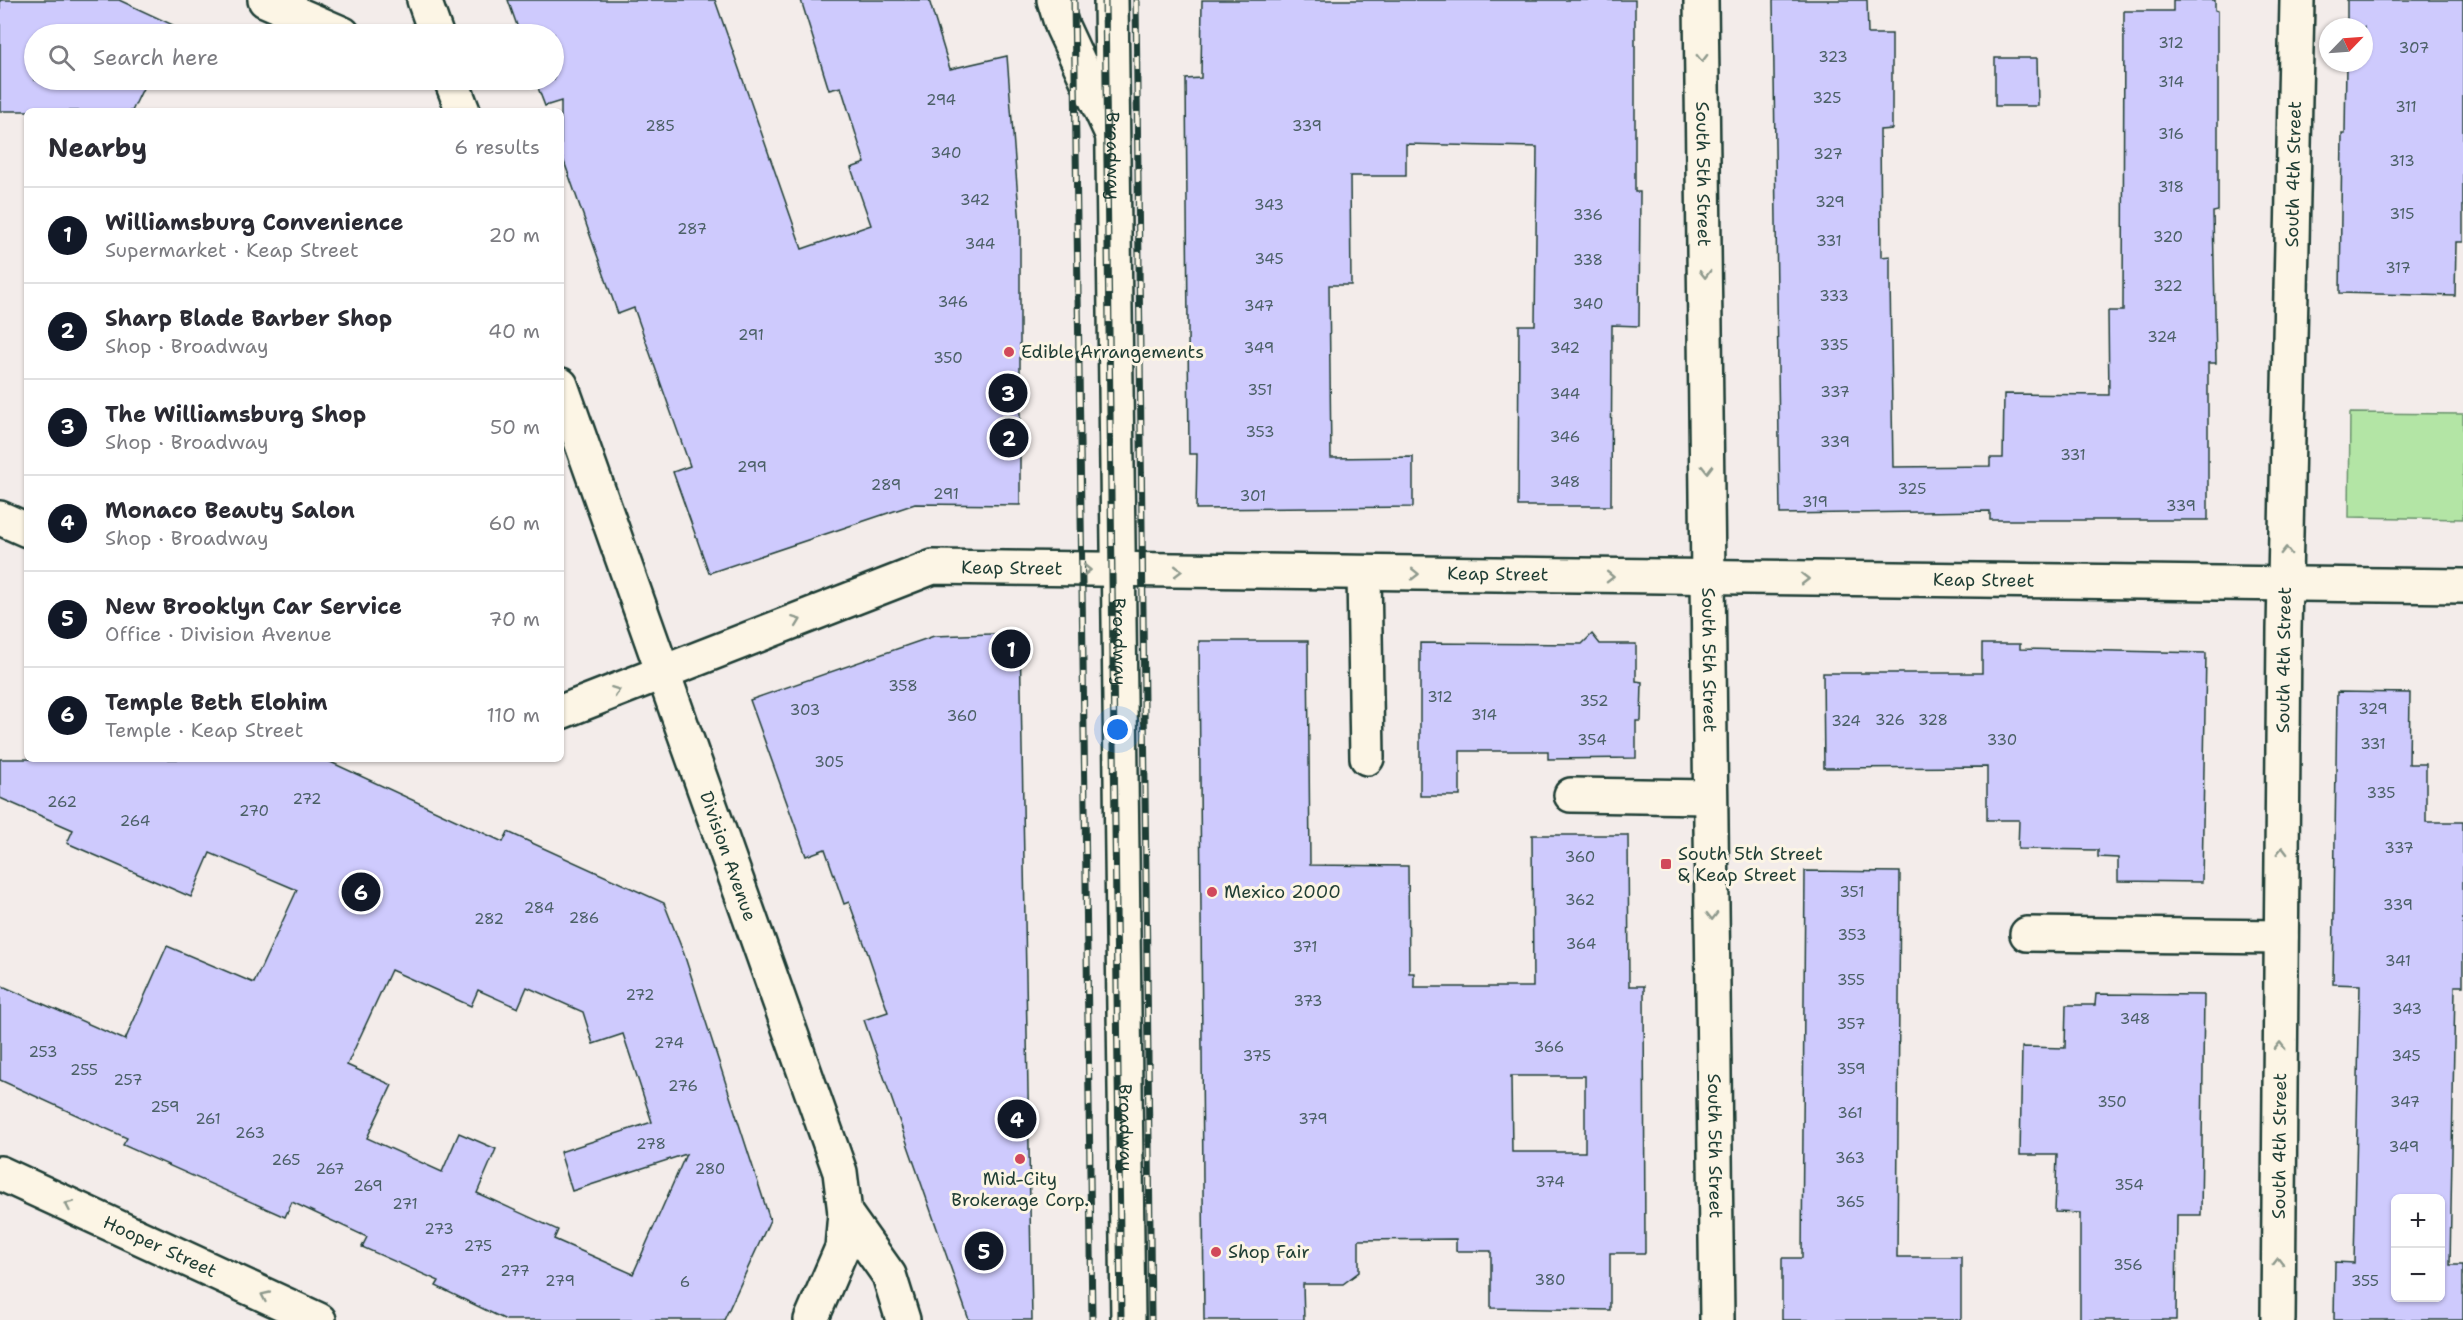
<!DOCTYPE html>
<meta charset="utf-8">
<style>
:root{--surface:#fff;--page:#f7f7f7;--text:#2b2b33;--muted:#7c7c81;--line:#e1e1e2;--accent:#111827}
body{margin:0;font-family:"Shantell Sans",sans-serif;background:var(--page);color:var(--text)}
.controls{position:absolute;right:18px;bottom:18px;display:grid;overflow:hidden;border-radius:9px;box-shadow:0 2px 4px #0004}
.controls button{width:54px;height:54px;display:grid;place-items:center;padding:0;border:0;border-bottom:2px solid var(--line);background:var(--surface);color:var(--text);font:30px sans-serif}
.compass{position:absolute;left:2319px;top:18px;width:54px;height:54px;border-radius:50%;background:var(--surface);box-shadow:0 2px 4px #0004;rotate:65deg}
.you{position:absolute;left:1118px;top:730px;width:21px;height:21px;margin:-15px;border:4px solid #fff;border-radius:50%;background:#1a73e8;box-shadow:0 0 0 9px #1a73e833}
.badge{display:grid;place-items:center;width:39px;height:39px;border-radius:50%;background:var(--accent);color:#fff;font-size:20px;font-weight:700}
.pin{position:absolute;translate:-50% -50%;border:3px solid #fff;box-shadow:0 2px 6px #0006}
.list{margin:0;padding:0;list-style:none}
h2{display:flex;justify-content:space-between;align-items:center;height:78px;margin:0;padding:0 24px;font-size:26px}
h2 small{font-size:20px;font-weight:400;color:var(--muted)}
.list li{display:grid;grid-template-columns:39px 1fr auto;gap:18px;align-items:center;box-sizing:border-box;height:96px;padding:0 24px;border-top:2px solid var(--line)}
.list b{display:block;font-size:22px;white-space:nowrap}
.list p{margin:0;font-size:20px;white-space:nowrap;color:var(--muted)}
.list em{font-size:20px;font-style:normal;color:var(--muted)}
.icon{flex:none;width:33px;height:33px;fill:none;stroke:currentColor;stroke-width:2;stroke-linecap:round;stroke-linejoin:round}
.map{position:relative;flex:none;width:2463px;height:1320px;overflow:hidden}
.search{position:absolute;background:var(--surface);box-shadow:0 2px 4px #0004;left:24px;top:24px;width:540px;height:66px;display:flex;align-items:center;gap:15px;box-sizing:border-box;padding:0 21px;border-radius:33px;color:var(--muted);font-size:22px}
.panel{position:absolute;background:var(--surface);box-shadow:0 2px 4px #0004;left:24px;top:108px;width:540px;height:654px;border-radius:9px}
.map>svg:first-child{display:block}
.green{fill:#b3e5a5;stroke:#69916c;stroke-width:1.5}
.building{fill:#cecafd;stroke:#1f3d34;stroke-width:1.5;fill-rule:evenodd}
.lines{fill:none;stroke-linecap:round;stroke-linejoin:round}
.minor-casing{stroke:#1f3d34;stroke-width:38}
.major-casing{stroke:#1f3d34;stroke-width:38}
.minor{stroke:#fcf5e5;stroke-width:33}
.major{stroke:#fcf5e5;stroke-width:33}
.rail-casing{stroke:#1f3d34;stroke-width:7}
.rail{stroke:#fcf5e5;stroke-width:4.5;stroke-dasharray:14;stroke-linecap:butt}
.oneway{stroke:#8e998c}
.poi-dot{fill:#d1495b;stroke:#fcf5e5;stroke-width:2}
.labels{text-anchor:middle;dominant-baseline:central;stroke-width:6;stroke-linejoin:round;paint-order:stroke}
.number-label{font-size:15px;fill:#4b6066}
.street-label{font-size:18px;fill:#1f3d34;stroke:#fcf5e5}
.poi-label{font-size:18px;fill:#1f3d34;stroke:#fcf5e5;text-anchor:start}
</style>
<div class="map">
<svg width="2463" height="1320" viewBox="0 0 2463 1320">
<rect width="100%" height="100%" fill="#f3ecea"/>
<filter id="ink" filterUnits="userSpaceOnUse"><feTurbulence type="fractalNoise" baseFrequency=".0167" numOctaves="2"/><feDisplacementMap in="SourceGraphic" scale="12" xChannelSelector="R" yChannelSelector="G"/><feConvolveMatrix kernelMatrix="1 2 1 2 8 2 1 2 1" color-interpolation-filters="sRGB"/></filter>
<g filter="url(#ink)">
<!-- green -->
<path class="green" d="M2350,413l113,1v105l-114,-2z"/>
<!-- building -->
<g class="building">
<path d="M0,0h119l54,25 -5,9h-134v46h113l-15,31h-132z"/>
<path d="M508,0h207l87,249 69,-24 -20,-57 14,-5 -24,-76 -12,3 -28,-90h128l21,69 57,-13 13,169v280l-105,-1 -206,69 -36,-101 17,-6 -56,-158 -16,6 -57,-161v-52l-16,5 -10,-26h19v-46h-34z"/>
<path d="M1202,0h433v192h5l-1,134 -27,-1 -1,181h-93l1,-181h16l2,-178 -131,-3v32h-56l1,109h-22l2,173 82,-1v50l-217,2 1,-55h-8l-3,-375 15,-1z"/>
<path d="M1773,0h94l1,34h24v95l-12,1 1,127 9,-1v25l3,186 97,-1v-8h13l1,-64 105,1 -1,-84h15l1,-300h49v-11h42v10l3,1v200l-5,1 3,151h-8v157h-218v-9l-210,3z"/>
<path d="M2347,0h116v242h-7l-1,54 -115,-3 2,-159h3l1,-71h18v-36h-17z"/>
<path d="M1995,58h42l1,48h-43z"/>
<path d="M1020,633l12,687h-63l-105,-300 24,-8 -20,-58 -19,-52 -5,2 -19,-55 -19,7 -56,-156 184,-64z"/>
<path d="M1592,634l8,10h36v37l6,1 -1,39h-5v37l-88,1v-8h-88v45h-40v-153l162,1z"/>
<path d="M1199,641h109l2,224 98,1 1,107h5v14h119l-1,-152h96l1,151h15l1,267h-35v57l-119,-2v-57h-35v-12l-97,1v32l-16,12h-40l1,36h-100zM1511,1076h74v76h-73z"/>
<path d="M1982,644h38v5l186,4 -4,229 -84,-1v-23l-20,-1v-7l-80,-1 1,-29h-32v-53l-163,1 -1,-95h159z"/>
<path d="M2337,692l73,1 -1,71h17v58h37v164h-8l-5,279h13v55h-129l1,-58 19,1 6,-278 -27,-1zM2396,1198h44v100h-44z"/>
<path d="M0,759h324l179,83 5,-10 156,71 20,51 86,266 -46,100h-218l-70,-34 3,-5 -77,-34 5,-10 -75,-35 -7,15 -162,-72 4,-7 -127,-58v-95l125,55 42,-94 87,37 43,-93 -87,-37 -19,44 -124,-54 6,-13 -73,-32zM391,970l80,36 7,-16 40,18 9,-21 56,25 10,32 30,-10 29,88 -92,30 12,39 114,-37 -53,120 -79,-35 4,-9 -81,-37 19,-44 -37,-16 -17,39 -75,-34 25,-53 -45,-20z"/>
<path d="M1805,871l95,1 -3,385h64v63h-179v-62h20z"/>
<path d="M2096,994l108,1 -3,220h-24l-1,105h-96v-107l-25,-1 2,-57h-37l2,-108 43,1 1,-43h29z"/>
</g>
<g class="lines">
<defs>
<g id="minor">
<path d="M265,0l78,34"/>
<path d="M424,0l12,34"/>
<path d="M1054,0l8,26 50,108"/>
<path id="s1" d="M1701,0l16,1320"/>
<path d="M451,80l12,31"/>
<path id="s2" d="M561,385l279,787 5,41 44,62 14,45"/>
<path d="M0,518l27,12"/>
<path d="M1364,573l3,185"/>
<path id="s3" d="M561,712l372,-145 1530,19"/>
<path d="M1571,795l139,2"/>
<path d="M2027,934l254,3"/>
<path id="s4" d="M0,1173l319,147"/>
<path d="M811,1320l31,-72 3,-35"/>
<path id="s5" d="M2278,1320l6,-690 13,-630"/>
</g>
<g id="major">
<path id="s6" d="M1111,0l17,1320"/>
</g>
</defs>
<!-- minor casing -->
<use href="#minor" class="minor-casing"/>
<!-- major casing -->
<use href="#major" class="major-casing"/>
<!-- minor -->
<use href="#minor" class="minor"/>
<!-- major -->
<use href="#major" class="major"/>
<defs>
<g id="rail">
<path d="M1074,0l18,1320"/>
<path d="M1105,0l16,1320"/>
<path d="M1136,0l15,1320"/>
</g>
</defs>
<!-- rail casing -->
<use href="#rail" class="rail-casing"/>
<!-- rail -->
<use href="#rail" class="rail"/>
</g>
<!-- one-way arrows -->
<defs><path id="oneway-chevron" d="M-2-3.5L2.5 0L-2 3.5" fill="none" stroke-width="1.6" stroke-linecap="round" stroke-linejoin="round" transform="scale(1.5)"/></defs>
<g class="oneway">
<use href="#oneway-chevron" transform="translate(1702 58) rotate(89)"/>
<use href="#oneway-chevron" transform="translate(1705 274) rotate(89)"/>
<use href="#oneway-chevron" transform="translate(1707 469) rotate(89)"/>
<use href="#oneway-chevron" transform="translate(2286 551) rotate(-89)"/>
<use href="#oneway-chevron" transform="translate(1087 570) rotate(1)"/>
<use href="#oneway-chevron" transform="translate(1178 571) rotate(1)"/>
<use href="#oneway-chevron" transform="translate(1415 574) rotate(1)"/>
<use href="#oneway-chevron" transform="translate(1610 577) rotate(1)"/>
<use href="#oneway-chevron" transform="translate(1805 579)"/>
<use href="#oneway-chevron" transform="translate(797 621) rotate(-21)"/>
<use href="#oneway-chevron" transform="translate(616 691) rotate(-21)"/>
<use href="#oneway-chevron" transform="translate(2282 851) rotate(-89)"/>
<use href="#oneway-chevron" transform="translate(1712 916) rotate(89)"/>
<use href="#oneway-chevron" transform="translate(2280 1046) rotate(-90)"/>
<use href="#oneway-chevron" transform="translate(69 1205) rotate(-155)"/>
<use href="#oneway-chevron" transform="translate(2278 1262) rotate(-90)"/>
<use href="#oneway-chevron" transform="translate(265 1296) rotate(-155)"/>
</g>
</g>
<!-- markers -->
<g class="poi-dot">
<circle cx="1009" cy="352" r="6"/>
<rect x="1660" y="858" width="12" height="12" rx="3"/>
<circle cx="1212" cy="892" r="6"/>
<circle cx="1020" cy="1159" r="6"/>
<circle cx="1216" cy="1252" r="6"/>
</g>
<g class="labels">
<!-- number labels -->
<g class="number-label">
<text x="2171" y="43">312</text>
<text x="2414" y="48">307</text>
<text x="1833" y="57">323</text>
<text x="2171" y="82">314</text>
<text x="1827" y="98">325</text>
<text x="941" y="100">294</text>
<text x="2406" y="107">311</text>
<text x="660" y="126">285</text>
<text x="1307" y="126">339</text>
<text x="2171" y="134">316</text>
<text x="946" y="153">340</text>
<text x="1828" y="154">327</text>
<text x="2402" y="161">313</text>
<text x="2171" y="187">318</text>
<text x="975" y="200">342</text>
<text x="1830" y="202">329</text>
<text x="1269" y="205">343</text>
<text x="2402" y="214">315</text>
<text x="1588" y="215">336</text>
<text x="692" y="229">287</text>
<text x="2168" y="237">320</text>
<text x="1829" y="241">331</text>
<text x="980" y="244">344</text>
<text x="1269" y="259">345</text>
<text x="1588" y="260">338</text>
<text x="2398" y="268">317</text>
<text x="2168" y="286">322</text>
<text x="1834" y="296">333</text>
<text x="953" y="302">346</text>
<text x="1588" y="304">340</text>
<text x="1259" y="306">347</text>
<text x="751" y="335">291</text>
<text x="2162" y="337">324</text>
<text x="1834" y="345">335</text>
<text x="1259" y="348">349</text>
<text x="1565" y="348">342</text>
<text x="948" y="358">350</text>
<text x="1260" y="390">351</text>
<text x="1835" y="392">337</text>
<text x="1565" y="394">344</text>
<text x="1260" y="432">353</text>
<text x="1565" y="437">346</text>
<text x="1835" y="442">339</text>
<text x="2073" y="455">331</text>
<text x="752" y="467">299</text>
<text x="1565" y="482">348</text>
<text x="886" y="485">289</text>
<text x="1912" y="489">325</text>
<text x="946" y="494">291</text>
<text x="1253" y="496">301</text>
<text x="1815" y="502">319</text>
<text x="2181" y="506">339</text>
<text x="903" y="686">358</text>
<text x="1440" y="697">312</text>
<text x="1594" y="701">352</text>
<text x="2373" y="709">329</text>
<text x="805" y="710">303</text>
<text x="1484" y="715">314</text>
<text x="962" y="716">360</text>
<text x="1890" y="720">326</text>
<text x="1933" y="720">328</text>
<text x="1846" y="721">324</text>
<text x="1592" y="740">354</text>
<text x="2002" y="740">330</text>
<text x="2373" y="744">331</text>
<text x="829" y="762">305</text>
<text x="2381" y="793">335</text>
<text x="307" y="799">272</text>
<text x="62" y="802">262</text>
<text x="254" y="811">270</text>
<text x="135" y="821">264</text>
<text x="2399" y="848">337</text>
<text x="1580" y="857">360</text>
<text x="1852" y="892">351</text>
<text x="1580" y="900">362</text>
<text x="2398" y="905">339</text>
<text x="539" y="908">284</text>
<text x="584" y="918">286</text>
<text x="489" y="919">282</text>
<text x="1852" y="935">353</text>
<text x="1581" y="944">364</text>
<text x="1305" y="947">371</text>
<text x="2398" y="961">341</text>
<text x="1851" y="980">355</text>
<text x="640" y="995">272</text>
<text x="1308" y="1001">373</text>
<text x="2407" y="1009">343</text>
<text x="2135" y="1019">348</text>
<text x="1851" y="1024">357</text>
<text x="669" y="1043">274</text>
<text x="1549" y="1047">366</text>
<text x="43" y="1052">253</text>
<text x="1257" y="1056">375</text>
<text x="2406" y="1056">345</text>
<text x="1851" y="1069">359</text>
<text x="84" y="1070">255</text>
<text x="128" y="1080">257</text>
<text x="683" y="1086">276</text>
<text x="2112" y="1102">350</text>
<text x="2405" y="1102">347</text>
<text x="165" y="1107">259</text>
<text x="1850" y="1113">361</text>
<text x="208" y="1119">261</text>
<text x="1313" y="1119">379</text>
<text x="250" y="1133">263</text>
<text x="651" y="1144">278</text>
<text x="2404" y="1147">349</text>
<text x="1850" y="1158">363</text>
<text x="286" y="1160">265</text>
<text x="330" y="1169">267</text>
<text x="710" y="1169">280</text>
<text x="1550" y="1182">374</text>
<text x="2129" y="1185">354</text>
<text x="368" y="1186">269</text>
<text x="1850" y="1202">365</text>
<text x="405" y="1204">271</text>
<text x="439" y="1229">273</text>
<text x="478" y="1246">275</text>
<text x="2128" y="1265">356</text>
<text x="515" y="1271">277</text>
<text x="1550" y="1280">380</text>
<text x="560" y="1281">279</text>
<text x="2365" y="1281">355</text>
<text x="685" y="1282">6</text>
</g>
<!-- street labels -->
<g class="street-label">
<text stroke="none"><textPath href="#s6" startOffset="156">Broadway</textPath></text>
<text stroke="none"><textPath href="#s1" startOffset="174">South 5th Street</textPath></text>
<text stroke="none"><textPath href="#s5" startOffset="1146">South 4th Street</textPath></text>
<text stroke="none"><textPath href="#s3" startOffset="478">Keap Street</textPath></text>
<text stroke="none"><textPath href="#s3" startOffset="964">Keap Street</textPath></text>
<text stroke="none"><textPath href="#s3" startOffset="1450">Keap Street</textPath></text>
<text stroke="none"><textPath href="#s6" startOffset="642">Broadway</textPath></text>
<text stroke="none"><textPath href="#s1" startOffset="660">South 5th Street</textPath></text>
<text stroke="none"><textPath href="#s5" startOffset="660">South 4th Street</textPath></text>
<text stroke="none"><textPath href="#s2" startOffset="500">Division Avenue</textPath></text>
<text stroke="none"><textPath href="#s6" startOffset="1128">Broadway</textPath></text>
<text stroke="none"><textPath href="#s1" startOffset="1146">South 5th Street</textPath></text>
<text stroke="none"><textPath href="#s5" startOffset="174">South 4th Street</textPath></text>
<text stroke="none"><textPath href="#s4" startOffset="176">Hooper Street</textPath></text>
</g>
<!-- poi labels -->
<g class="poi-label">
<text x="1021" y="352">Edible Arrangements</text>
<text x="1678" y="854">South 5th Street<tspan x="1678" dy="21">&amp; Keap Street</tspan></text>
<text x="1224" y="892">Mexico 2000</text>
<text x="1020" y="1179" text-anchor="middle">Mid-City<tspan x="1020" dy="21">Brokerage Corp.</tspan></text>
<text x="1228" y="1252">Shop Fair</text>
</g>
</g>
</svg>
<div class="controls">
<button>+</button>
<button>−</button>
</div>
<svg class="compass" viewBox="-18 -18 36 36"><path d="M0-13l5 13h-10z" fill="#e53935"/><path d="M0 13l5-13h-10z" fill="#7c7c81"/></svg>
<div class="you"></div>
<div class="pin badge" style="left:1011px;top:649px">1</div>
<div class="pin badge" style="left:1009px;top:438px">2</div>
<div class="pin badge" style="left:1008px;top:393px">3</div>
<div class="pin badge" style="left:1017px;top:1119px">4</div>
<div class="pin badge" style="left:984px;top:1251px">5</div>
<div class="pin badge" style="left:361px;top:892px">6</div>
<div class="search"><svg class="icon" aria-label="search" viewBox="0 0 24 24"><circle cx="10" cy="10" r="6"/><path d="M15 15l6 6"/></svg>Search here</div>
<section class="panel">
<h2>Nearby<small>6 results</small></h2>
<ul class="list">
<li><span class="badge">1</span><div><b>Williamsburg Convenience</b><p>Supermarket · Keap Street</p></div><em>20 m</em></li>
<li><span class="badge">2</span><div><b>Sharp Blade Barber Shop</b><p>Shop · Broadway</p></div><em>40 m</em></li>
<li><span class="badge">3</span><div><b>The Williamsburg Shop</b><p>Shop · Broadway</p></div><em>50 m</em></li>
<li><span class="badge">4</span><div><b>Monaco Beauty Salon</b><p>Shop · Broadway</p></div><em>60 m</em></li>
<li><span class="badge">5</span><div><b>New Brooklyn Car Service</b><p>Office · Division Avenue</p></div><em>70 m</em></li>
<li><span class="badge">6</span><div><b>Temple Beth Elohim</b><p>Temple · Keap Street</p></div><em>110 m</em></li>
</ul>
</section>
</div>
